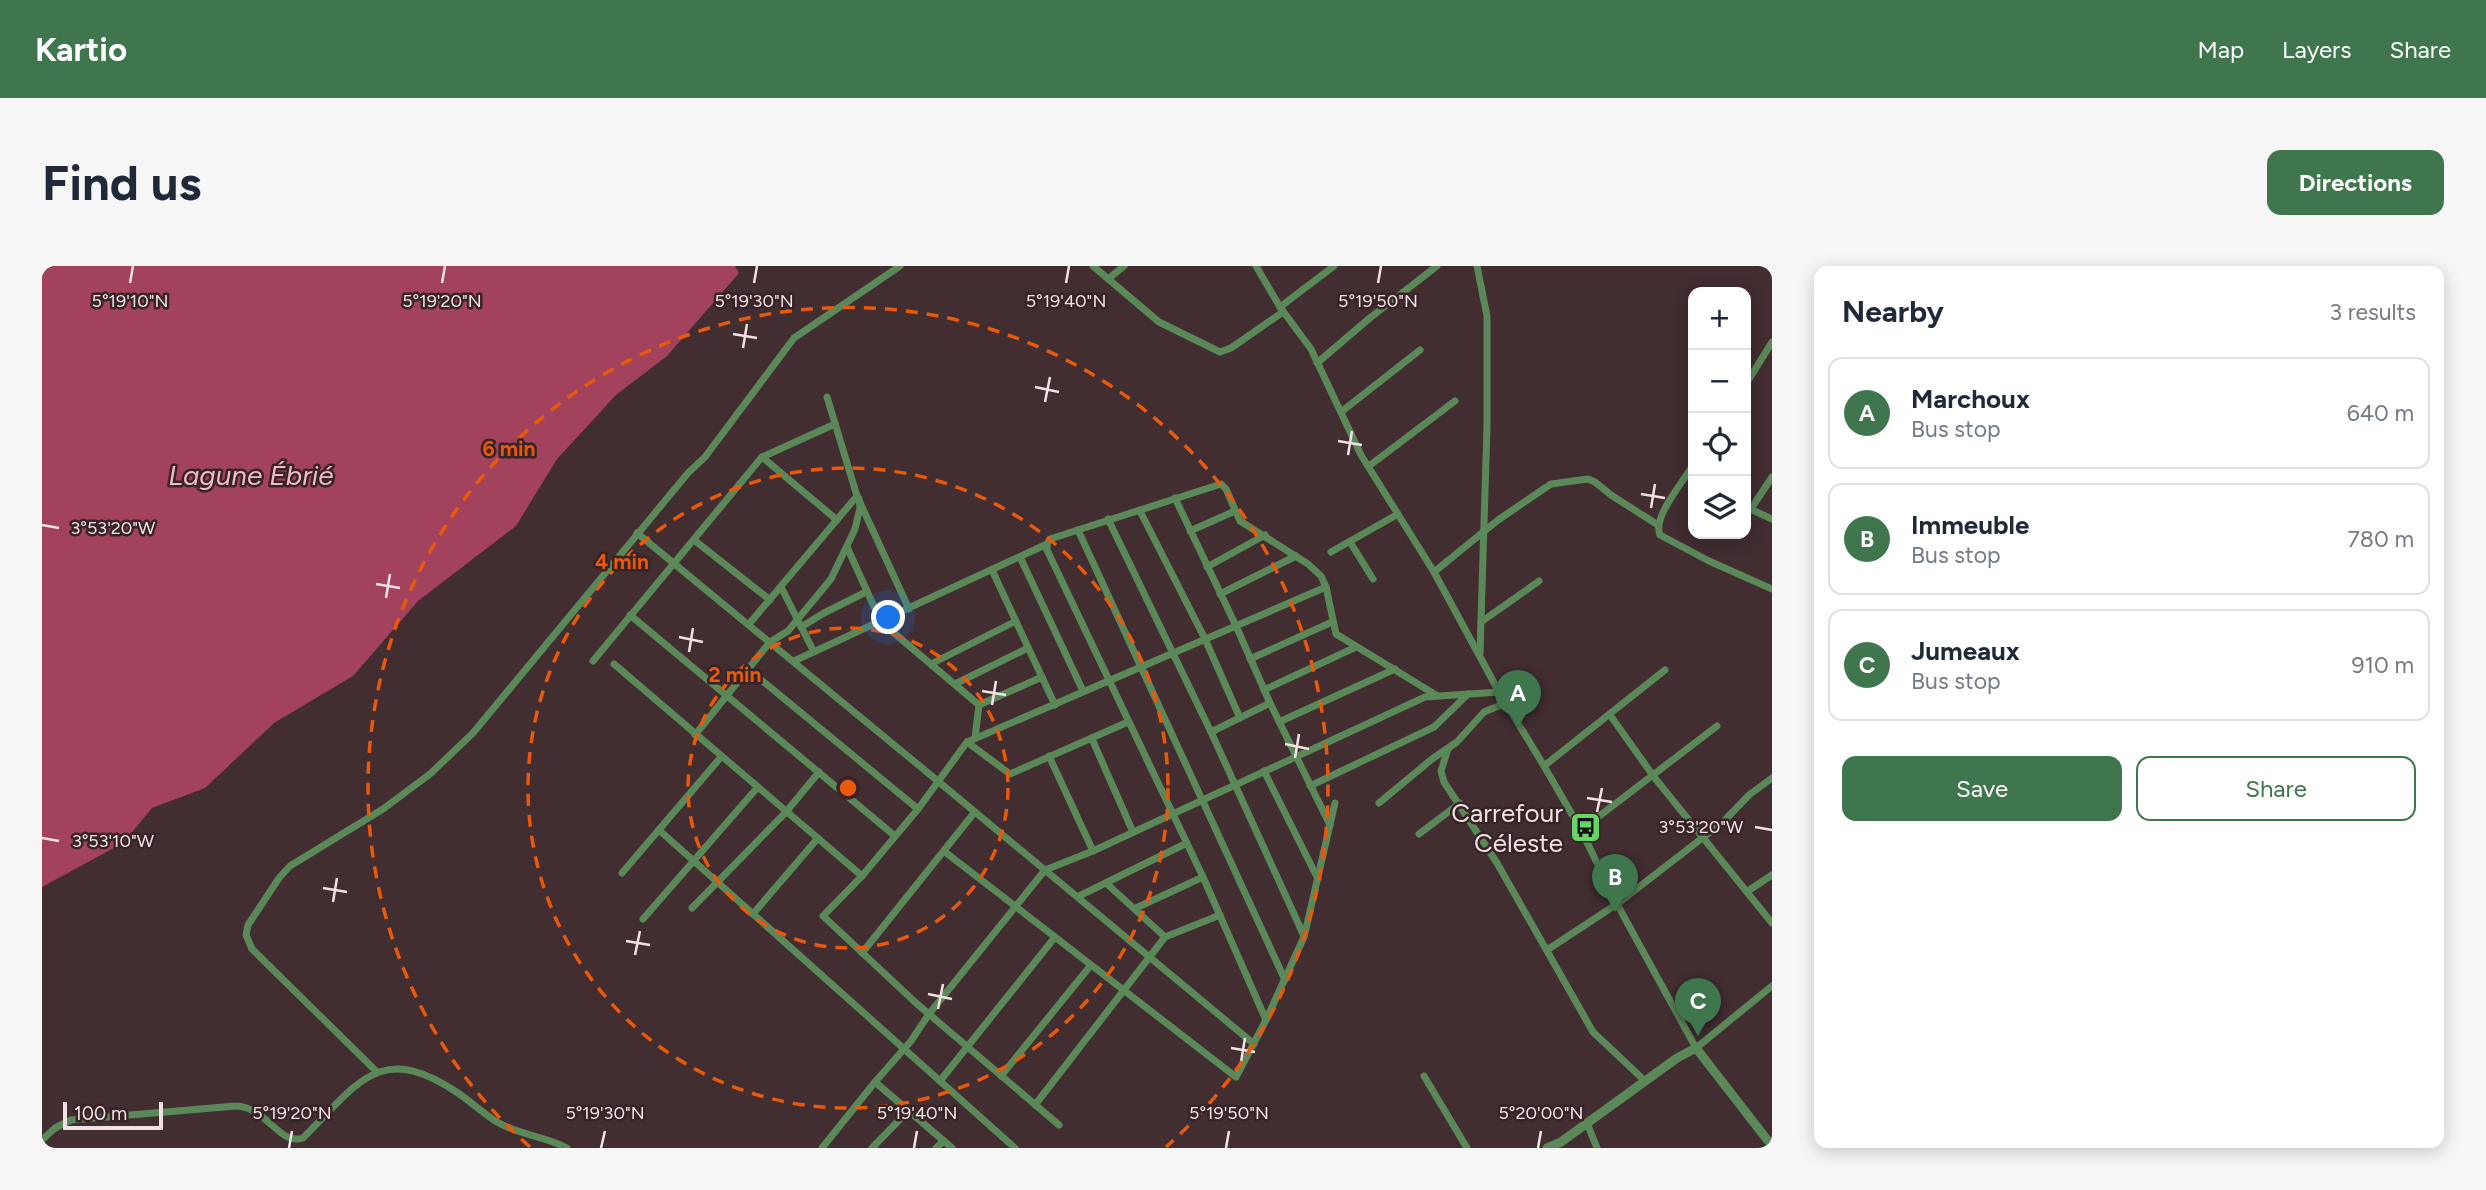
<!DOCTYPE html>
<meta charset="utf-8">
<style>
:root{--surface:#fff;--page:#f6f6f7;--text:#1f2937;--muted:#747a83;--line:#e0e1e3;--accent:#3f764d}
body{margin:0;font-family:Figtree,sans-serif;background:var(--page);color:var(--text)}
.controls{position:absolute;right:21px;top:21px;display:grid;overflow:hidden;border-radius:14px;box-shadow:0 4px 18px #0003}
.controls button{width:63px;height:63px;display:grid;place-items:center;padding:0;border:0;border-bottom:2px solid var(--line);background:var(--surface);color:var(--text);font:35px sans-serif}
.scale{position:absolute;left:21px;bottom:18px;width:100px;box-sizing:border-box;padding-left:7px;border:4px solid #f1e2e5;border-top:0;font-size:19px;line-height:24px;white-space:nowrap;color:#f1e2e5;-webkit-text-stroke:5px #382327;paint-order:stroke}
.you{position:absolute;left:847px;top:352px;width:24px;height:24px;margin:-18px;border:5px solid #fff;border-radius:50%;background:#1a73e8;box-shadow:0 0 0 10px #1a73e833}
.badge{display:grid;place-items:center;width:46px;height:46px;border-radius:50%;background:var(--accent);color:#fff;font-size:23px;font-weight:700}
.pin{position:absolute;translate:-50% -58px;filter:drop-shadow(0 2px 4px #0008)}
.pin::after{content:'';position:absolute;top:37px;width:24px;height:21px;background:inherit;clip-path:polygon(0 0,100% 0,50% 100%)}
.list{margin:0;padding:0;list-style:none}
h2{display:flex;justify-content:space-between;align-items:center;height:91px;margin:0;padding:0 28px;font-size:30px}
h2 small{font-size:23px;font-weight:400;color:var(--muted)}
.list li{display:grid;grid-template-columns:46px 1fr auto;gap:21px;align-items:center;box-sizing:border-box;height:112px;margin:0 14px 14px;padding:0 14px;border:2px solid var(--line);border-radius:14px}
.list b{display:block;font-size:26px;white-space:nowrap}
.list p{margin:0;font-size:23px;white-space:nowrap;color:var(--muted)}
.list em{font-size:23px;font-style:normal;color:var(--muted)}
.actions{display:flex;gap:14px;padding:21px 28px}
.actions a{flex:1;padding:16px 0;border:2px solid var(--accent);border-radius:14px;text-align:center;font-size:24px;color:var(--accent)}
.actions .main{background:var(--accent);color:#fff}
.icon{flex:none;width:38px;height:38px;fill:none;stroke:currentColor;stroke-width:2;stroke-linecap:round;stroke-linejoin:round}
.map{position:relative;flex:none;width:1730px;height:882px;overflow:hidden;border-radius:14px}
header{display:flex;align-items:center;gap:42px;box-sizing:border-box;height:98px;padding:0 35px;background:var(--accent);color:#fff}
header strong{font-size:33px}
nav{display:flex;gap:38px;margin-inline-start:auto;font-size:24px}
.intro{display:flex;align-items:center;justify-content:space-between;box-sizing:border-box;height:168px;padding:0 42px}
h1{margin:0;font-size:49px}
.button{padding:18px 32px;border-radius:14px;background:var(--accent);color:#fff;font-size:24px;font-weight:700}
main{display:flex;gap:42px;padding:0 42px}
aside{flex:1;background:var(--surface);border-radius:14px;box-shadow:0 4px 18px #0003}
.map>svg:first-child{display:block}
.water{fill:#a2425c}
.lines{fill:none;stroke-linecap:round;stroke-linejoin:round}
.minor{stroke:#5b8859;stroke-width:7}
.tertiary{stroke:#5b8859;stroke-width:9}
.ticks{fill:none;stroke:#f1e2e5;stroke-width:2.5}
.ring{fill:none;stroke:#e8590c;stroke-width:3.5;stroke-dasharray:12 9}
.labels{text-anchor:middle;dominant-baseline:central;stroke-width:5;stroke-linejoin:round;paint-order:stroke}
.poi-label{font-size:26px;fill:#f1e2e5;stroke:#382327;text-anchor:end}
.water-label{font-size:28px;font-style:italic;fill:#f1bbc5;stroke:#382327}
.ticks-label{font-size:18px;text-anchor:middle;fill:#f1e2e5;stroke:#382327;stroke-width:5;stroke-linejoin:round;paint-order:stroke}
.centre{fill:#e8590c;stroke:#382327;stroke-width:3.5}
.ring-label{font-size:21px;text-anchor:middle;font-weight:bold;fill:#e8590c;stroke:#382327;stroke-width:5;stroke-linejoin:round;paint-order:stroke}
</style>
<header>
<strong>Kartio</strong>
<nav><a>Map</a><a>Layers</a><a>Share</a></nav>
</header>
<div class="intro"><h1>Find us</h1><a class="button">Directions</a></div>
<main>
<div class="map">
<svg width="1730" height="882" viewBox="0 0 1730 882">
<rect width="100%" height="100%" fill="#422d31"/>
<!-- water -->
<path class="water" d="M0,0h693l4,7 -72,83 -51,39 -59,64 -41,67 -98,75 -65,75 -79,47 -69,65 -53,20 -29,35 -81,44z"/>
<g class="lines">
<!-- minor -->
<g class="minor">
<path d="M1051,0l66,56 61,30 11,-4 52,-36"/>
<path d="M1214,0l24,41 31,42 50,106 73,117 65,120 45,74 37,64 36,74 79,144 76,-62"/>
<path d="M1435,0l10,50v111l-7,226"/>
<path d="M1066,13l16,-13"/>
<path d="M1238,41l54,-41"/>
<path d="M1275,97l54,-46 66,-51"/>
<path d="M1704,118l26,-42"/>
<path d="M785,131l30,99 52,113"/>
<path d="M1299,146l79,-62"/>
<path d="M720,191l75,63"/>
<path d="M1651,199c-9,16 -41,52 -33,70l49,26 63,28"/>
<path d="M1327,200l86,-65"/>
<path d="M1133,232l61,128 34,77 60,122"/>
<path d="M1704,241l26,12"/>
<path d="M1709,243l21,-32"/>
<path d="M1098,245l65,128 35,79"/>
<path d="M1066,253l103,213 93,204"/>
<path d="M1036,264l207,450"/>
<path d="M1148,265l45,-20"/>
<path d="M595,267l302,249 315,262"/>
<path d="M652,274l76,60"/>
<path d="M1308,276l23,37"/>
<path d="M1005,278v6l156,327 63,143"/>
<path d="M805,281l34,75 98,83 -4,33"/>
<path d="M1289,286l67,-38"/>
<path d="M978,291l63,134"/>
<path d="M1165,301l58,-32"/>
<path d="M950,304l63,135"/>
<path d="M1392,306l64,-52 53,-36 37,-5 7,3 16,13 47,30"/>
<path d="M739,321l33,65"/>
<path d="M1178,328l76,-38"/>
<path d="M588,349l265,221"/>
<path d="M1439,356l58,-41"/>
<path d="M707,358l108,-128"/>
<path d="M759,361l23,-14 42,-21"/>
<path d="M1208,393l82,-37"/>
<path d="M551,395l169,-204 73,-33"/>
<path d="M752,395l253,-117 3,-5 171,-55 5,5 14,32 68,43 13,12 5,11 10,47 100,61"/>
<path d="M572,398l248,212"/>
<path d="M889,398l85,-43"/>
<path d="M706,403l170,140"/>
<path d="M913,418l73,-36"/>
<path d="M1222,424l92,-43"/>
<path d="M937,439l63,-28"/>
<path d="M1568,449l44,62 118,146"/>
<path d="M1237,456l116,-53"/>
<path d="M1169,466l59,-29"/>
<path d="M653,469l75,-93 18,-11 43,-52 24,-50 5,-21 -1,-9"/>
<path d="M1050,473l41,93"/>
<path d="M925,476l43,32 118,-52"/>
<path d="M1406,483l-7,22 3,11 53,81 96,169 52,49"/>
<path d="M1007,490l44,95"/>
<path d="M1502,500l121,-96"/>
<path d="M1222,505l54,108"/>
<path d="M1268,520l124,-59 34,-33"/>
<path d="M1337,537l53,-44 25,-17 27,-30 22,-9"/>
<path d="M617,564l356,318"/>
<path d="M1539,564l136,-104"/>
<path d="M1377,568l41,-31"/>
<path d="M903,586l291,225 30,-57 38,-83 31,-134"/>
<path d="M580,607l99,-116"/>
<path d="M1064,617l59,54"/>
<path d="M1706,625l24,-16"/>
<path d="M1037,630l108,-53"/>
<path d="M650,642l94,-96 33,-40"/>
<path d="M1094,642l67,-31"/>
<path d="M711,648l65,-76"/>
<path d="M601,653l114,-131"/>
<path d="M1505,684l70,-46 106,-82 26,-27 23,-17"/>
<path d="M820,687l112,-140"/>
<path d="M334,805l-124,-122 -6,-14 2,-10 31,-47 11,-12 93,-57 47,-35 43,-41 215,-260 17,-16 89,-119 106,-72"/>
<path d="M959,810l90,-111"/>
<path d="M1382,810l43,72"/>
<path d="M898,815l115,-144"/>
<path d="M833,816l77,66"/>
<path d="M993,839l130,-168 55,-22"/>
<path d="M1545,857l10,25"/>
<path d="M1017,859l-143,-122 -93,-87 39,-40 56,-67 49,-67 359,-155"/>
<path d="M0,874l13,-12 16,-8 165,-14c31,1 43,40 67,32 55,-54 76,-98 155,-45 13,9 25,20 39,29 22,13 47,14 70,26"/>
<path d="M780,882l53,-66 36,-41 18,-27 116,-144 48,-19 332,-154 74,-5"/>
<path d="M830,882l36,-37"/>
<path d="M894,882l8,-7"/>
</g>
<!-- tertiary -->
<path class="tertiary" d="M1505,882l14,-6 116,-84 19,-10 76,98"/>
</g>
<!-- ticks -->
<path class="ticks" d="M88,17l3,-17M400,17l3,-17M712,17l3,-17M1024,17l3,-17M1336,17l3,-17M691,68l24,4M701,82l4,-24M993,121l24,5M1003,136l5,-25M1296,175l24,4M1306,189l4,-24M1599,228l24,4M1609,242l4,-24M0,259l17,3M334,318l24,4M344,332l4,-24M637,371l24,5M647,386l4,-24M940,425l24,4M950,439l4,-24M1243,478l24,5M1253,492l4,-24M1545,532l25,4M1555,546l5,-24M1713,561l17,3M0,572l17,3M281,622l24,4M291,636l4,-24M584,675l24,4M593,689l5,-24M886,728l24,5M896,743l5,-25M1189,782l24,4M1199,796l4,-24M247,882l3,-17M559,882l4,-17M872,882l3,-17M1184,882l3,-17M1496,882l3,-17"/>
<!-- distance rings -->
<g class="ring">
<circle cx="806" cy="522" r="160"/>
<circle cx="806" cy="522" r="320"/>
<path d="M488 881A480 480 0 1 1 1124 881"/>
</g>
<!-- icons -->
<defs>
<symbol id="bus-square" viewBox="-11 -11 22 22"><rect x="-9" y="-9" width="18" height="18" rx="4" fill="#66d467" stroke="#382327"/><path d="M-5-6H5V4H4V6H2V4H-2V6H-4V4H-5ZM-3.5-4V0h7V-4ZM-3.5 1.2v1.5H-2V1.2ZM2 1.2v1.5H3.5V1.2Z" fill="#111"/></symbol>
</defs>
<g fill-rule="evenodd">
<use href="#bus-square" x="1526" y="544" width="35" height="35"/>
</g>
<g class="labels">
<!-- poi labels -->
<g class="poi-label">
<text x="1521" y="547">Carrefour<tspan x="1521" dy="30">Céleste</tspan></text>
</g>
<!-- water labels -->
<g class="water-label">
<text x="209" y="209">Lagune Ébrié</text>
</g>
</g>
<g class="ticks-label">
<text x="88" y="41">5°19'10"N</text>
<text x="400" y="41">5°19'20"N</text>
<text x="712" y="41">5°19'30"N</text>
<text x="1024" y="41">5°19'40"N</text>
<text x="1336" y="41">5°19'50"N</text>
<text x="71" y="268">3°53'20"W</text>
<text x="1659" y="567">3°53'20"W</text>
<text x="71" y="581">3°53'10"W</text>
<text x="250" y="853">5°19'20"N</text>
<text x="563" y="853">5°19'30"N</text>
<text x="875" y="853">5°19'40"N</text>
<text x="1187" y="853">5°19'50"N</text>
<text x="1499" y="853">5°20'00"N</text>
</g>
<circle cx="806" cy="522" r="10" class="centre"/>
<g class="ring-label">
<text x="467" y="190">6 min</text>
<text x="580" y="303">4 min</text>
<text x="693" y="416">2 min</text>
</g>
</svg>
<div class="controls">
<button>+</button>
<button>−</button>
<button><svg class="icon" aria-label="locate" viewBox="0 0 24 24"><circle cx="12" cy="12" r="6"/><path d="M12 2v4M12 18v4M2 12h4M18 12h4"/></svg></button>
<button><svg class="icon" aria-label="layers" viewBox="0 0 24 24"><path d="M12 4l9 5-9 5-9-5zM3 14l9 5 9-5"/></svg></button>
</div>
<div class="scale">100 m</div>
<div class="you"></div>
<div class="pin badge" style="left:1476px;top:462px">A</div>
<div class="pin badge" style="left:1573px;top:646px">B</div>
<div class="pin badge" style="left:1656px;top:770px">C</div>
</div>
<aside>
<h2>Nearby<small>3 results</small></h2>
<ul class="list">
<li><span class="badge">A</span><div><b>Marchoux</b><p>Bus stop</p></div><em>640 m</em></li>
<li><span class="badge">B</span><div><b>Immeuble</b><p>Bus stop</p></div><em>780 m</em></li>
<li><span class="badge">C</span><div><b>Jumeaux</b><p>Bus stop</p></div><em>910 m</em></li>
</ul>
<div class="actions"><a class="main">Save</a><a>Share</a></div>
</aside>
</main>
